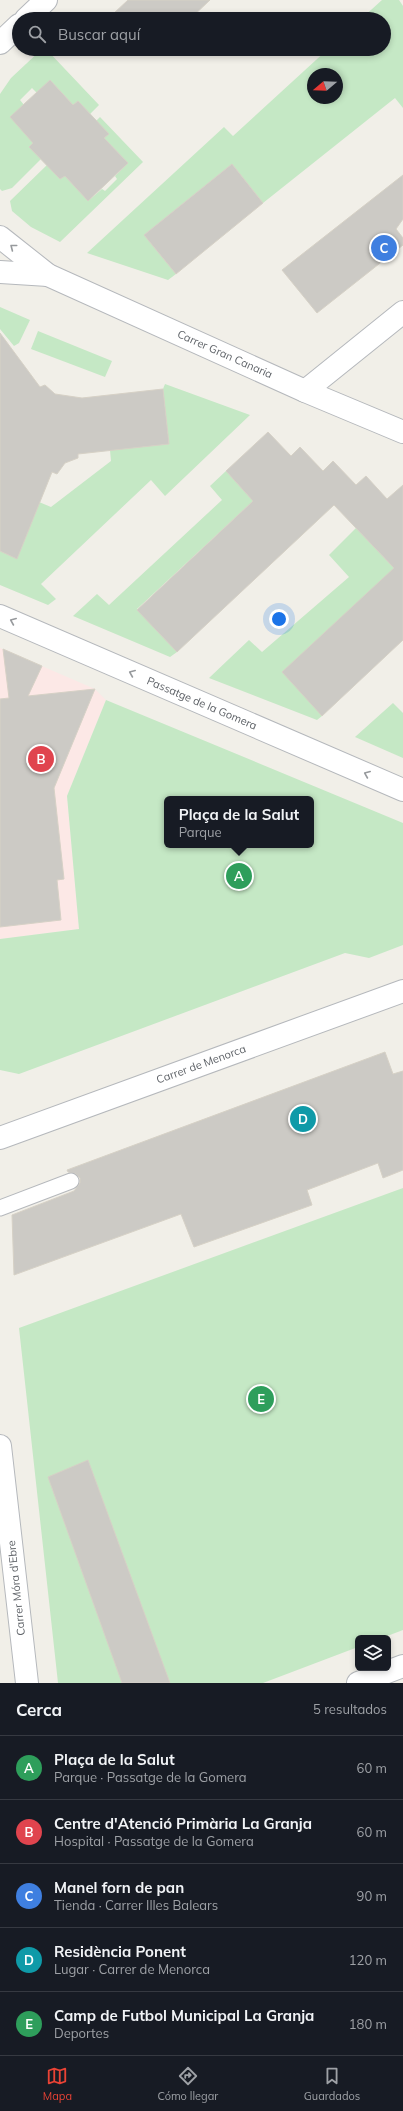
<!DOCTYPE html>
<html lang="es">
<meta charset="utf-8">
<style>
:root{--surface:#171b24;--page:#20242c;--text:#f1f3f6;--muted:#9ea1a6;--line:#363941;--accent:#ea4335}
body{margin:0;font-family:Mulish,sans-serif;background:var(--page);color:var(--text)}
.controls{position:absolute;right:12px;bottom:12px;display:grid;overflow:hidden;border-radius:6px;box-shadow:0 2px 6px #0003}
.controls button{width:36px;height:36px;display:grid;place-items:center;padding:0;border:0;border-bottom:1px solid var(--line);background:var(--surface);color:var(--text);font:20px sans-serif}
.compass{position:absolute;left:307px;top:68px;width:36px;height:36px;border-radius:50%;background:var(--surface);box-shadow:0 2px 6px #0003;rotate:251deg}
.you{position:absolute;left:279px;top:619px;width:14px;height:14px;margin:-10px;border:3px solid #fff;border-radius:50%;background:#1a73e8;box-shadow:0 0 0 6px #1a73e833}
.badge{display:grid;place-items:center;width:26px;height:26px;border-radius:50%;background:var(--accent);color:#fff;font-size:13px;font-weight:700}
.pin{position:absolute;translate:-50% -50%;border:2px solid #fff;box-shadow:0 1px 4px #0006}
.popup{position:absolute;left:164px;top:796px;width:150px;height:52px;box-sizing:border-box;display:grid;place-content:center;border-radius:6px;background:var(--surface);filter:drop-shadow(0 1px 3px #0005);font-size:13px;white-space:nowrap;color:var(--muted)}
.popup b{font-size:15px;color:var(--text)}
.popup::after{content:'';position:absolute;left:50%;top:100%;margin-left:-8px;border:8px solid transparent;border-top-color:var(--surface)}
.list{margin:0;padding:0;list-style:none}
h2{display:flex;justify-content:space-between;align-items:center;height:52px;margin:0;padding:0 16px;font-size:17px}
h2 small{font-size:13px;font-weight:400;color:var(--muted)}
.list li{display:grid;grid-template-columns:26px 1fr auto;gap:12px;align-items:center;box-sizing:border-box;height:64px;padding:0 16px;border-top:1px solid var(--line)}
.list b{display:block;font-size:15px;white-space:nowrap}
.list p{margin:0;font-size:13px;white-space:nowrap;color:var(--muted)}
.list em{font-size:13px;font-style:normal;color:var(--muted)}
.icon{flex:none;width:22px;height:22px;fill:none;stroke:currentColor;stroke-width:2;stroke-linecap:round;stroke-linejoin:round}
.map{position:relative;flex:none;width:403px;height:1683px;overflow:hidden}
.search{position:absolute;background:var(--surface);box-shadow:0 2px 6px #0003;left:12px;right:12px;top:12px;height:44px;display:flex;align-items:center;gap:10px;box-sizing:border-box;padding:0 14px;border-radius:22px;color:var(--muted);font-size:15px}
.sheet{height:372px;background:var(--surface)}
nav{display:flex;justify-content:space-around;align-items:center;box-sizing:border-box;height:56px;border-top:1px solid var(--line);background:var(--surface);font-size:11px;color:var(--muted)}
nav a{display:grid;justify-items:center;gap:2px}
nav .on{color:var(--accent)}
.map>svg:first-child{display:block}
.medical{fill:#fce8e6}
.green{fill:#c5e8c5;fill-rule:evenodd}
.building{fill:#cccac5;stroke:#d6d1c6}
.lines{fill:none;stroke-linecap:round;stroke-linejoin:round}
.service-casing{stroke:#b5b8bc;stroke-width:17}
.minor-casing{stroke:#b5b8bc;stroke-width:24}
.service{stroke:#fff;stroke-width:15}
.minor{stroke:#fff;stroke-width:22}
.oneway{stroke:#979a9d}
.labels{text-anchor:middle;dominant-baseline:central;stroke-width:3;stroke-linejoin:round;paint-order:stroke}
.street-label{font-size:11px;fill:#5f6368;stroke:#fff}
</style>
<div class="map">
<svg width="403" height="1683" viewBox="0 0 403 1683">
<rect width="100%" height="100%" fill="#f1efe8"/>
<!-- medical -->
<path class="medical" d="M0,648l95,41 11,11 -39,96 12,133 -79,10z"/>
<!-- green -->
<g class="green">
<path d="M382,0h17l4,6v102l-8,-10 -132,105 -31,-39 -88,71 32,39 -8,6 -81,-27 137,-126 9,9 95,-87h56v-30h-23zM313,74h24v24h-24z"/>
<path d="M42,49h4l53,56 -9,9 -12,-13 -5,4 -23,-25 -13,13 -5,-5 -12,12 4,5 9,38 -4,4 12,12 -29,29 -10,3 -2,-2v-95l11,-16z"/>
<path d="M100,117l43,45 -83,80 -29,-15 -19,-16 -2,-10 37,-36 13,14 5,-3 23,25 14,-12 3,2 12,-12 -2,-3 13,-13 -24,-25 5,-4 -13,-13z"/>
<path d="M0,307l30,13 -11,23 -5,3 -14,-17z"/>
<path d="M38,331l74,30 -7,16 -74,-28z"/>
<path d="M165,384l85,31 -85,81 -14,-16 -110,104 15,15 -8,6 -48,-20v-34l16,7 23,-56 12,5 60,-46 -1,-11 59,-6 -6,-55z"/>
<path d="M226,471l27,30 -116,108 40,43 -7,5 -97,-41 24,-22 12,11 113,-105 -12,-14z"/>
<path d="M356,528l38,40 -72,148 -5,4 -108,-42 40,-38 13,12 87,-75 -20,-22z"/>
<path d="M106,700l297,123v122l-34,13 -24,-5 -326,121 -19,-4v-131l79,-10 -12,-133zM167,799h144v46h-144z"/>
<path d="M393,703l10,10v45l-48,-21z"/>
<path d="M403,1188v442l-21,8h-24v9l-95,36h-205l-39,-355z"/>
</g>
<!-- building -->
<g class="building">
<path d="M128,0h82l-20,19h-72l-5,-5z"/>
<path d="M50,80l23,25 5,-4 31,33 -5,4 24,25 -40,38 -23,-25 -5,3 -31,-32 4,-4 -23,-26z"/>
<path d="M232,164l31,39 -87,71 -32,-39z"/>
<path d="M403,175v44l-7,10 7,9v7l-86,68 -35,-43z"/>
<path d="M0,333l40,54 5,-2 10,9 27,4 81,-9 6,55 -91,10v4l-13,5 -8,11 -5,-2 -35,87 -17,-8z"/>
<path d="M268,432l23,24 9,-9 23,24 10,-10 23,24 10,-9 21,23 16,-14v155l-81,76 -40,-44 112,-104 -60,-63 -157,147 -40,-42 116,-109 -27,-30z"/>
<path d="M3,649l39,17 -14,30 67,-7 -41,99 10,91 -7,1 4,40 -61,7v-228l9,-1z"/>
<path d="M385,1052l8,22 10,-3v99l-20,8 -5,-15 -71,27 5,15 -118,42 -13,-33 -167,61 -2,-60 62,-24 6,-8v-5l-4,-4 -8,-2 -1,-2z"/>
<path d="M88,1460l82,223h-48l-74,-206z"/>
</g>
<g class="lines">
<defs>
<path id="service" d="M0,1208l71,-27"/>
<g id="minor">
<path d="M26,19l20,-19"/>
<path d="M0,43l19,-18"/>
<path d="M0,237l48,38 257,116 98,41"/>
<path d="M0,272l48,3"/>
<path d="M305,391l98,-79"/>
<path d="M0,616l403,174"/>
<path d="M0,1138l403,-147"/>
<path d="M0,1446l27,237"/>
<path d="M358,1683l45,-17"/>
</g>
</defs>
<!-- service casing -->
<use href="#service" class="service-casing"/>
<!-- minor casing -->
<use href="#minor" class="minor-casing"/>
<!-- service -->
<use href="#service" class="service"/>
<!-- minor -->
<use href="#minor" class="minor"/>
</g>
<!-- one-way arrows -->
<defs><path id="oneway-chevron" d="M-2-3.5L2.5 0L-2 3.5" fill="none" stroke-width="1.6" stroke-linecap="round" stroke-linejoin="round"/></defs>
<g class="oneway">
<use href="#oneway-chevron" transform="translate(13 247) rotate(-142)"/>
<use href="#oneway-chevron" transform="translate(13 621) rotate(-157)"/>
<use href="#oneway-chevron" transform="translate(132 673) rotate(-157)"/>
<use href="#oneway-chevron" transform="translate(367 774) rotate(-157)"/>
</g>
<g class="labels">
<!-- street labels -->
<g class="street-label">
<text transform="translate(225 354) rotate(24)">Carrer Gran Canaria</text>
<text transform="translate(202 703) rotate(23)">Passatge de la Gomera</text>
<text transform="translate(201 1064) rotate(-20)">Carrer de Menorca</text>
<text transform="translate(16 1588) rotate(-96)">Carrer Móra d'Ebre</text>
</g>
</g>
</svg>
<div class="controls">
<button><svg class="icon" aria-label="layers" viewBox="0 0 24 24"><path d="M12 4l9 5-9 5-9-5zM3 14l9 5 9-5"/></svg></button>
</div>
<svg class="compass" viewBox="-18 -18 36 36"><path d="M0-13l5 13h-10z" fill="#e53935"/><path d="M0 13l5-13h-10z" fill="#9ea1a6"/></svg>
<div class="you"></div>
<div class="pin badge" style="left:239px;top:876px;background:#2e9e5b">A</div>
<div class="popup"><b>Plaça de la Salut</b>Parque</div>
<div class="pin badge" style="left:41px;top:759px;background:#e0444e">B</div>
<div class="pin badge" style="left:384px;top:248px;background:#3f7fe0">C</div>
<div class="pin badge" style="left:303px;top:1119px;background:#0f9aa8">D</div>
<div class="pin badge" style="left:261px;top:1399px;background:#2e9e5b">E</div>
<div class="search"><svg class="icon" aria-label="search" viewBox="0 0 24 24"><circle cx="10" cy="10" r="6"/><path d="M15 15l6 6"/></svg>Buscar aquí</div>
</div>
<section class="sheet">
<h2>Cerca<small>5 resultados</small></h2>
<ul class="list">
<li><span class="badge" style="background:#2e9e5b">A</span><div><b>Plaça de la Salut</b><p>Parque · Passatge de la Gomera</p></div><em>60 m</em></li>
<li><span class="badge" style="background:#e0444e">B</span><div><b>Centre d'Atenció Primària La Granja</b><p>Hospital · Passatge de la Gomera</p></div><em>60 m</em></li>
<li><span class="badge" style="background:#3f7fe0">C</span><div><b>Manel forn de pan</b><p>Tienda · Carrer Illes Balears</p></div><em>90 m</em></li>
<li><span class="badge" style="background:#0f9aa8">D</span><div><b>Residència Ponent</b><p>Lugar · Carrer de Menorca</p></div><em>120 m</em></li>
<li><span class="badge" style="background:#2e9e5b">E</span><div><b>Camp de Futbol Municipal La Granja</b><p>Deportes</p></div><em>180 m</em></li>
</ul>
</section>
<nav>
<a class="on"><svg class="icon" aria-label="map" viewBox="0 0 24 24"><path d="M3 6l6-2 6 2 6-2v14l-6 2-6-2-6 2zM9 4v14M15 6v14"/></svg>Mapa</a>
<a><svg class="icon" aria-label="directions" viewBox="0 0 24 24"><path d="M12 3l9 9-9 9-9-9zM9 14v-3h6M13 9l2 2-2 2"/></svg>Cómo llegar</a>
<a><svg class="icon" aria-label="saved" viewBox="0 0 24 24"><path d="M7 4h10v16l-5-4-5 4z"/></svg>Guardados</a>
</nav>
